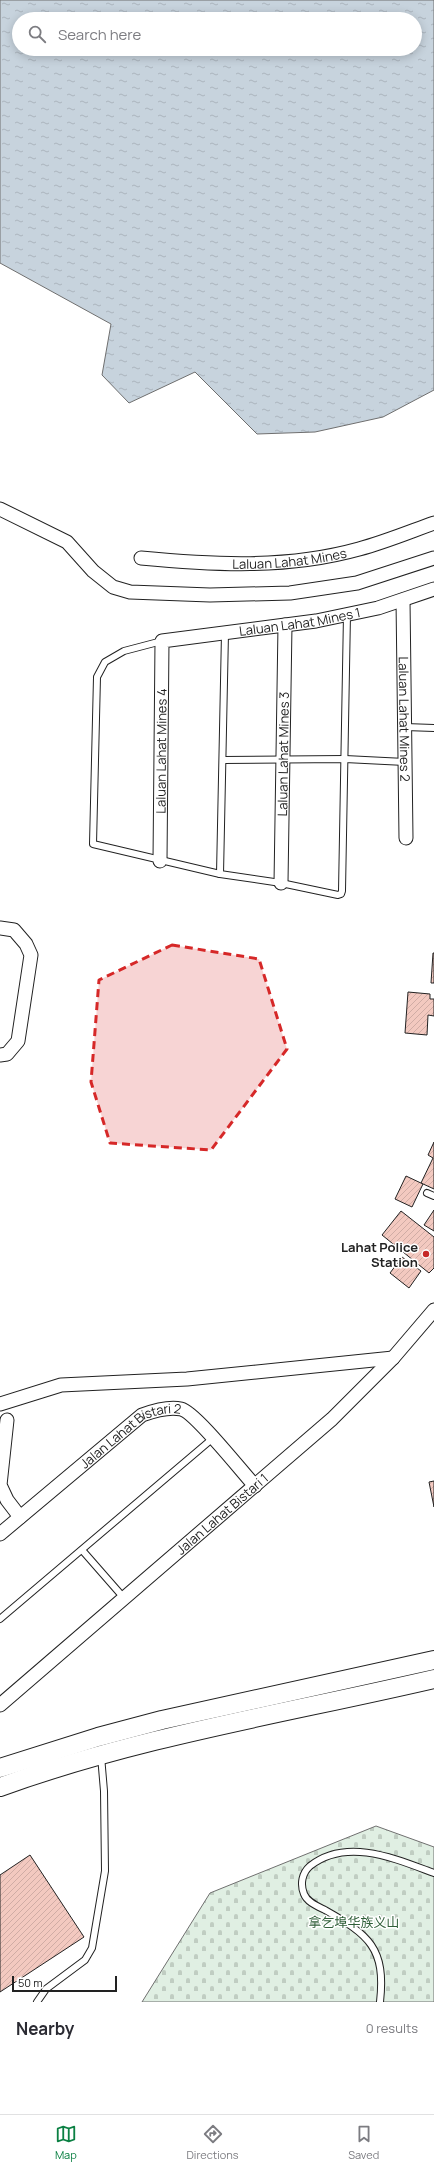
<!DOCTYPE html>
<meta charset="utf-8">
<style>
:root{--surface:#fff;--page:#f7f7f7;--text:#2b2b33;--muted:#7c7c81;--line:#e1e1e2;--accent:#0b8043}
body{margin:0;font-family:Manrope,"Noto Sans SC",sans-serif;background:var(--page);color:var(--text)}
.scale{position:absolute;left:12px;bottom:10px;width:105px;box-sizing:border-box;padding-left:4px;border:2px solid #222;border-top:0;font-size:11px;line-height:14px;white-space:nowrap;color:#222;-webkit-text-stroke:3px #fff;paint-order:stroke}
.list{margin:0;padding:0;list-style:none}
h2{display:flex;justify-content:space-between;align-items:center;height:52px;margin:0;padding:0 16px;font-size:17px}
h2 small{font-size:13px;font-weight:400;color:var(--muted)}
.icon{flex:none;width:22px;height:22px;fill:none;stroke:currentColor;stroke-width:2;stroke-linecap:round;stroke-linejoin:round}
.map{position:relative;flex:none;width:434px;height:2002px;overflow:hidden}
.search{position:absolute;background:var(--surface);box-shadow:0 2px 10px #0003;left:12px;right:12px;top:12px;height:44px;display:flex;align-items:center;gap:10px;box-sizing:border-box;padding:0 14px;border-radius:22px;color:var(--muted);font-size:15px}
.sheet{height:112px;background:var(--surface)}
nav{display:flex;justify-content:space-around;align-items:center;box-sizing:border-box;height:56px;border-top:1px solid var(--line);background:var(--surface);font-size:11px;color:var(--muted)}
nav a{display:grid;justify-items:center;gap:2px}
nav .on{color:var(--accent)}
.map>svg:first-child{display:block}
.cemetery{fill:url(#cemetery-stones);stroke:#6f6f6f}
.water{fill:url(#water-ripples);stroke:#6f6f6f;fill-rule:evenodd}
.building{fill:url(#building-hatch);stroke:#222}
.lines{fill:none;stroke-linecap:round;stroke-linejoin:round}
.service-casing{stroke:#222;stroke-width:8}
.minor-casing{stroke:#222;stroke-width:15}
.secondary-casing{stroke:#222;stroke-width:20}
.service{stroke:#fff;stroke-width:6}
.minor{stroke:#fff;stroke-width:13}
.secondary{stroke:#fff;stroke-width:18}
.marked{fill:#d62828;fill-opacity:0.2;stroke:#d62828;stroke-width:3;stroke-dasharray:8 5;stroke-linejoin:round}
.poi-dot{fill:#c62828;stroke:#fff;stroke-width:1.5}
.labels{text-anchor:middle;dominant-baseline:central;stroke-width:3;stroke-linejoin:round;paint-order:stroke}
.street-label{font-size:13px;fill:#222;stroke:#fff}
.poi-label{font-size:13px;font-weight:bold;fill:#222;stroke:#fff;text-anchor:end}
.park-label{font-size:13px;fill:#2f5e38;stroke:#fff}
</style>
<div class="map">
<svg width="434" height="2002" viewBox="0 0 434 2002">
<defs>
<pattern id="cemetery-stones" width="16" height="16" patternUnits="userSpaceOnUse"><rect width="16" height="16" fill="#e0efe3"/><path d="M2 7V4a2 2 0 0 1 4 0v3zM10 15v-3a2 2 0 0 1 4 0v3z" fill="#c0cdc2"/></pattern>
<pattern id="water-ripples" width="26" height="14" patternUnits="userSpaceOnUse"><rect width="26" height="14" fill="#c7d3dd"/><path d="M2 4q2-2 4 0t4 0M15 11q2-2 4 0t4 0" fill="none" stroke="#abb5bd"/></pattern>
<pattern id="building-hatch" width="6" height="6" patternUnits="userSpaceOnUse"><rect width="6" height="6" fill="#f3c9c0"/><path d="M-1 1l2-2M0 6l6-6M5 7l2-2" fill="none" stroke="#d0aca5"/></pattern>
</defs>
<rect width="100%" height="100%" fill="#fff"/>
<!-- cemetery -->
<path class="cemetery" d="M376,1826l58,21v155h-292l68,-109z"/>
<!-- water -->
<path class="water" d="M0,0h434v390l-51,27 -68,15 -58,2 -62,-62 -66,31 -27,-28 9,-51 -111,-61zM19,19h396v30h-396z"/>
<!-- building -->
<g class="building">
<path d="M433,953h1v30h-3z"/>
<path d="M408,992l22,2v5h4v17l-6,-1 -1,20 -22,-2z"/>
<path d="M434,1142v47l-13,-6 12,-25 -5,-3z"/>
<path d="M406,1176l17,8 -11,23 -17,-8z"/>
<path d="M434,1210v21l-10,-6z"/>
<path d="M401,1211l33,26v31l-5,5 -47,-38z"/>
<path d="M402,1257l19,14 -12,17 -19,-15z"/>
<path d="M434,1481v26l-5,-25z"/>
<path d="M30,1855l54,82 -84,55v-117z"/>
</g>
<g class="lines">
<defs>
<g id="service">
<path d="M162,641l-38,10 -19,11 -8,15 -4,167 127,30 61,9 57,12 3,-1 1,-3 5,-277"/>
<path d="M405,727l29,1"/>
<path d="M223,760l122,-1 60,3"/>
<path d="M220,874l5,-241"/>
<path d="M427,1193l7,3"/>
<path d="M82,1550l42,48"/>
<path d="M0,1619l212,-180"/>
<path d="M37,2002l9,-13 39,-29 7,-12 13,-77 -1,-80 -3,-35"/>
<path d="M380,2002c6,-54 -11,-67 -55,-92 -8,-4 -18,-8 -21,-16 -4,-10 -2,-21 6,-28 37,-29 86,-7 124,7"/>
</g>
<g id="minor">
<path d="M0,509l67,33 26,29 20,16 17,5 80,3 80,-2 67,-10 77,-25"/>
<path id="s1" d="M141,558c73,7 146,11 218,-9 26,-7 50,-17 75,-26"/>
<path id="s2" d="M403,600l3,238"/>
<path id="s3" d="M160,861l2,-220 154,-20 62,-13 56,-19"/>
<path id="s4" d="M281,883l4,-258"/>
<path d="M0,928l14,2 12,14 5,11 -13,86 -11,13 -7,1"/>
<path d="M0,1404l61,-19 126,-6 206,-21"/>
<path d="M7,1420l-7,65 7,15 13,17"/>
<path id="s5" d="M0,1534l142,-119c11,-4 26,-9 39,-6 14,3 61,63 74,77"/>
<path id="s6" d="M0,1705l332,-286 61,-61 41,-48"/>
</g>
<g id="secondary">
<path d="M0,1768l98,-31 64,-17 272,-60"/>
<path d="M0,1787c141,-51 288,-74 434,-108"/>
</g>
</defs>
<!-- service casing -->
<use href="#service" class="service-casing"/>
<!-- minor casing -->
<use href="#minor" class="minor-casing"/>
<!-- secondary casing -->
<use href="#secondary" class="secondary-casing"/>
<!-- service -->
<use href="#service" class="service"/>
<!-- minor -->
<use href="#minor" class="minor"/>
<!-- secondary -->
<use href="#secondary" class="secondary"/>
</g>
<!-- marked area -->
<path class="marked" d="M172,945l87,14 28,90 -76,101 -101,-7 -19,-61 8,-102z"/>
<!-- markers -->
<circle class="poi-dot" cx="426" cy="1254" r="4"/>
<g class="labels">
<!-- street labels -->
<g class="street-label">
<text stroke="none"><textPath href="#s1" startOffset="149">Laluan Lahat Mines</textPath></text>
<text stroke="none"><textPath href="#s3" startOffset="359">Laluan Lahat Mines 1</textPath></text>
<text stroke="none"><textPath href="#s2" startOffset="119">Laluan Lahat Mines 2</textPath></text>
<text stroke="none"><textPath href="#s3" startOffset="110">Laluan Lahat Mines 4</textPath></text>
<text stroke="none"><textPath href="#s4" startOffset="129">Laluan Lahat Mines 3</textPath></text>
<text stroke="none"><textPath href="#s5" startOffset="166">Jalan Lahat Bistari 2</textPath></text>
<text stroke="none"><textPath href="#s6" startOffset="293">Jalan Lahat Bistari 1</textPath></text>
</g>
<!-- poi labels -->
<g class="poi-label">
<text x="418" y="1247">Lahat Police<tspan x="418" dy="15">Station</tspan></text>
</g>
<!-- park labels -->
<g class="park-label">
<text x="354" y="1922">拿乞埠华族义山</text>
</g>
</g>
</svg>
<div class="scale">50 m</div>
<div class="search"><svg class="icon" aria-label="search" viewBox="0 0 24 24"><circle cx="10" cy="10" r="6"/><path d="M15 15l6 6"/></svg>Search here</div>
</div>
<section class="sheet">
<h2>Nearby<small>0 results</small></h2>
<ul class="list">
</ul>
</section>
<nav>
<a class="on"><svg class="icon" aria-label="map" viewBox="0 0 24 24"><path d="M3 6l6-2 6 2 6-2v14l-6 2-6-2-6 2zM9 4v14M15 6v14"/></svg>Map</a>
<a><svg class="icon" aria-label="directions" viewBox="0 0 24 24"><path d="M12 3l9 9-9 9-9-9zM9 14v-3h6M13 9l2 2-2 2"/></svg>Directions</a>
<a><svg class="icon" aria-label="saved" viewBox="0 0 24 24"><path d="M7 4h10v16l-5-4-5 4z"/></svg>Saved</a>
</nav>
